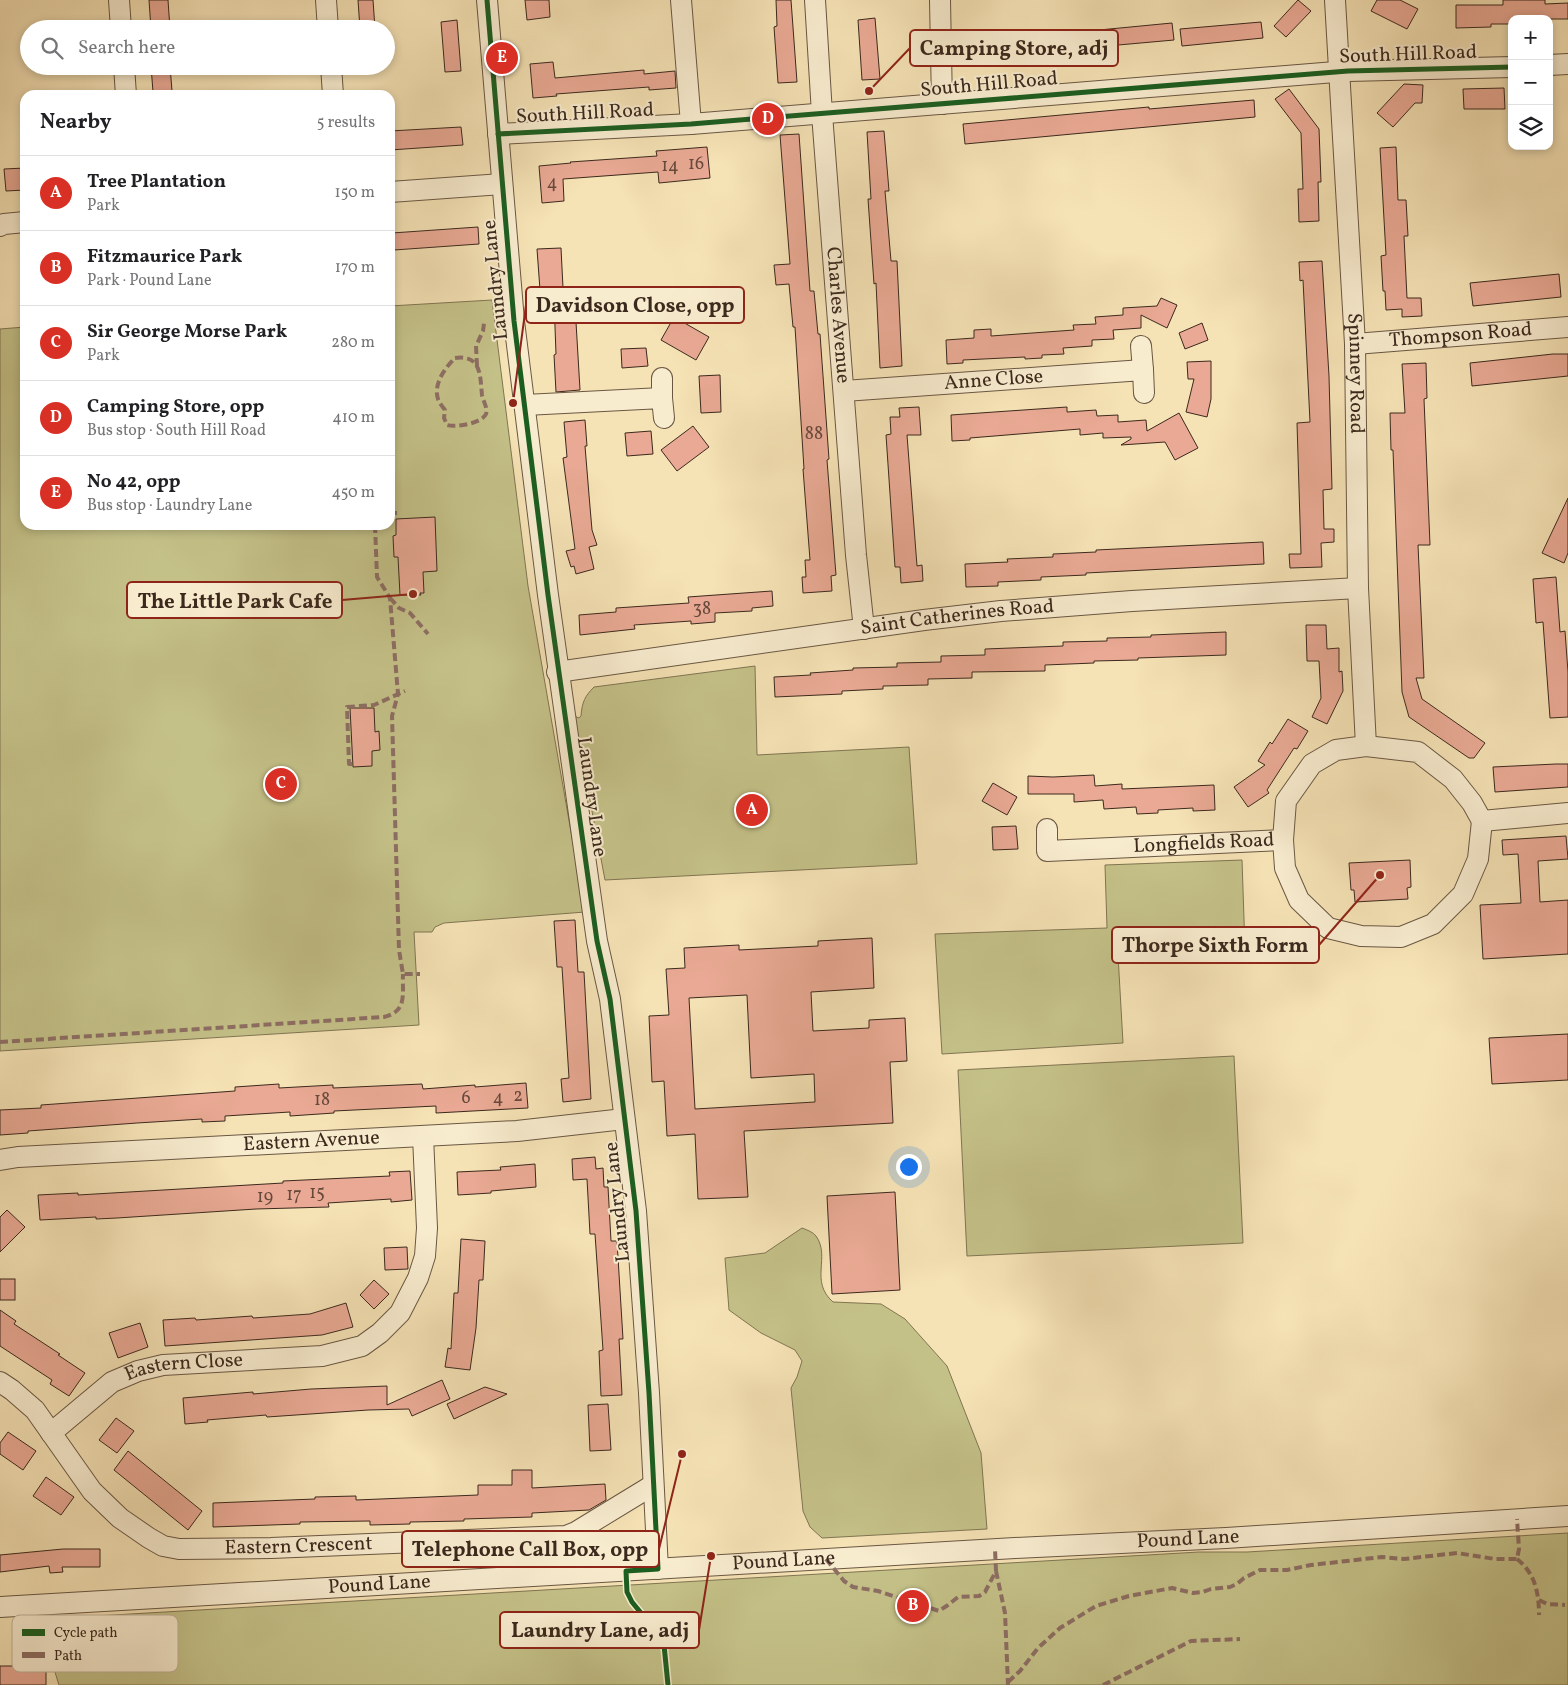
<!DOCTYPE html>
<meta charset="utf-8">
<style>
:root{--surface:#fff;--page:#f2f2f2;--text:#202124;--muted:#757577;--line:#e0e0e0;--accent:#d93025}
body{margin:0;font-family:Vollkorn,serif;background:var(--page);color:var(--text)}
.controls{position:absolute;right:15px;top:15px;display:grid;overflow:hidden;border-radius:10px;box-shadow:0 2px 8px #0003}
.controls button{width:45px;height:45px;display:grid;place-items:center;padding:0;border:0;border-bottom:1px solid var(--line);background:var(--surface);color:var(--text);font:25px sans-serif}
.you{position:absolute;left:908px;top:1166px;width:18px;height:18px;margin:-12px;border:4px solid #fff;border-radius:50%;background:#1a73e8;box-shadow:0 0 0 8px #1a73e833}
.badge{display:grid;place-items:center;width:32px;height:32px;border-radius:50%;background:var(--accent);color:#fff;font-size:16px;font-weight:700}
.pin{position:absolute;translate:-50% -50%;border:2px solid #fff;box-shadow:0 1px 5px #0006}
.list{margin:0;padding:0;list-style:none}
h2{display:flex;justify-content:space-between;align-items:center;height:65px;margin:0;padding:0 20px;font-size:21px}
h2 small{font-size:16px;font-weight:400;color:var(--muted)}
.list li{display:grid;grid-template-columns:32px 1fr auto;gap:15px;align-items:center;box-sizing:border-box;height:75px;padding:0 20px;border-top:1px solid var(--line)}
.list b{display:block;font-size:19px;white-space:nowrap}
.list p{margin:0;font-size:16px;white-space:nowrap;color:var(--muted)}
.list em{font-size:16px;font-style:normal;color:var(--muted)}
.icon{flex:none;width:28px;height:28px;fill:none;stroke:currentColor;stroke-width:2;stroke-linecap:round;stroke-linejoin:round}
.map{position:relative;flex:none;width:1568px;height:1685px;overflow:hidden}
.search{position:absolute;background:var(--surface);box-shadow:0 2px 8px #0003;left:20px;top:20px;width:375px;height:55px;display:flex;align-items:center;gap:12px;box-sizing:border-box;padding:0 18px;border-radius:28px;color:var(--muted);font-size:19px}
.panel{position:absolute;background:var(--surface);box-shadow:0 2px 8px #0003;left:20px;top:90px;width:375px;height:440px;border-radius:15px}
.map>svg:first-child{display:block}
.green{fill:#c4c188;stroke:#807552}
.building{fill:#e9a994;stroke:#3c291d;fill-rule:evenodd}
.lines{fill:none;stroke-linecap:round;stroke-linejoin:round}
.minor-casing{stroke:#6a5743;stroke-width:22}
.minor{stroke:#f8eccf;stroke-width:20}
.quiet{stroke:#8d6e63;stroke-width:4;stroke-dasharray:8 4;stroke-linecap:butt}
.cycleway-casing{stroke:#f8eccf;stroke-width:8}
.cycleway{stroke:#1b5e20;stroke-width:5}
.labels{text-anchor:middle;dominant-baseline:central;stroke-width:4;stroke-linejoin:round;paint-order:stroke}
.number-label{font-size:18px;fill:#67493b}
.street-label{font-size:20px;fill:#3c291d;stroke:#f8eccf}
.key{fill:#f8eccf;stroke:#c0b29a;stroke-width:1}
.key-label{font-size:14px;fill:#3c291d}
.leader{fill:none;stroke:#8f2418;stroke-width:2}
.callout-dot{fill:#8f2418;stroke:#f8eccf;stroke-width:2}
.callout{fill:#f8eccf;stroke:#8f2418;stroke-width:2}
.callout-label{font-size:21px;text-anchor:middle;font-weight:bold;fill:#3c291d}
</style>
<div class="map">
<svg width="1568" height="1685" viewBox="0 0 1568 1685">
<rect width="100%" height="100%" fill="#f5e2b5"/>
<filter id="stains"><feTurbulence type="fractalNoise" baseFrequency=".004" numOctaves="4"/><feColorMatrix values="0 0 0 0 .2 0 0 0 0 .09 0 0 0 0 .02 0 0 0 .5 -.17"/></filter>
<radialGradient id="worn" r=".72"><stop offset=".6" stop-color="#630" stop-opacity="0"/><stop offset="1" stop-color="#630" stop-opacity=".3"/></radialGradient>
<!-- green -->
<g class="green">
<path d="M492,300l36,286 57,326 -141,11 -9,4 -3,5h-18l5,93 -419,26v-722l25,-2v198h365v-219z"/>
<path d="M755,666l2,89 152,-8 8,117 -312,16 -31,-164 5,2 2,-2c1,-14 4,-20 13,-29z"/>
<path d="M1242,860l3,89 -127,6 5,88 -181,11 -7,-120 172,-6 -2,-63z"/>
<path d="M1234,1056l9,187 -276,13 -9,-186z"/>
<path d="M802,1228c5,2 11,4 14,8 15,21 -7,45 17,66l48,2 24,15 42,47 34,87 6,76 -165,9 -12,-11 -7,-16 -12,-123 6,-11 5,-16 -7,-11 -34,-17 -32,-23 -4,-52 40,-5z"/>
<path d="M1568,1533v152h-1509l-14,-45 -1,-21 1155,-67h48z"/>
</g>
<!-- building -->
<g class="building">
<path d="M149,0h19l2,29h-19z"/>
<path d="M358,0h15l2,29h-15z"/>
<path d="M525,0h24l1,17 -23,3z"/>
<path d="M776,0h15l6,82 -19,1 -4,-56 3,-1z"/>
<path d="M1298,0l13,11 -25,26 -12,-11z"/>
<path d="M1377,0h23l18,9 -11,20 -36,-18z"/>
<path d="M1503,0h42v4l23,-1v16h-56v5h-21v3l-35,1v-23h47z"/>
<path d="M875,18l5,61 -18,1 -4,-60z"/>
<path d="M457,20l4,51 -16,1 -4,-50z"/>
<path d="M1261,22l2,16 -81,8 -2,-17z"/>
<path d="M1172,23l2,17 -134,12 1,5 -84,9 -1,-18 91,-9v-4z"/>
<path d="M553,62l2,16 89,-8v4l31,-3 1,17 -27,2v-3l-93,7 1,2 -24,2 -3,-34z"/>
<path d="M151,66h19l2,25 -19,1z"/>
<path d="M1404,84l19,1 -1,18h-7l-22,24 -16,-14z"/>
<path d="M1504,88l1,21h-41l-1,-20z"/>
<path d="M1289,89l30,40 2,53h-3l1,39 -20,1 -1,-33h5l-2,-56 -26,-34z"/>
<path d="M1254,100l1,17 -290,27 -2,-20 120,-11 66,-6v2z"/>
<path d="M461,127l2,18 -73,5v-19z"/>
<path d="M884,131l5,60h-4l6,70h6l5,105 -22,2 -4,-85 -2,1 -6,-85h3l-4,-67z"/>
<path d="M799,134l11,157h4l4,43h2l9,125 -2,1 9,115 -5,1 1,15 -29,2 -1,-16h4l-1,-17h5l-7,-91h1l-9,-142h-2l-4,-43 -13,1 -2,-20 16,-1 -10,-129z"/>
<path d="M707,147l3,31 -51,5 -1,-11 -95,7 1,22 -22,2 -3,-37 32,-3 -1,-1 87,-6 -1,-5z"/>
<path d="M1396,147l2,53h8l2,36h-4l3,62h14l1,18 -20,1v-8l-16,1 -1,-19h-2l-2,-35 5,-1 -6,-107z"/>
<path d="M25,168v22l-19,1 -2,-22z"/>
<path d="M478,227l1,17 -85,6 -2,-17z"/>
<path d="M561,248l2,40 -23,2 -3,-41z"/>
<path d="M1322,261l7,115 3,113 -9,1 1,39h10v13l-13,1 1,24 -32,1 -1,-14h12l-4,-131 13,-1 -7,-142 -3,1 -1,-19z"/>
<path d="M1559,274l2,23 -88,9 -3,-23z"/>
<path d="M1161,298l16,7 -10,23 -26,-13v13l-28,2 1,9 -22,1v6l-29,2 1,6 -22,1v3l-17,1v-2l-62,3v3l-16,1 -1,-24 28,-2v-8l17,-1v7l83,-6 -1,-5 23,-1 -1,-7 28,-2v-7l34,-2z"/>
<path d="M579,299l1,23h-4l4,68 -24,2 -2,-37 2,-1 -2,-54z"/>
<path d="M674,317l35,20 -13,23 -35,-20z"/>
<path d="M1202,323l6,17 -23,9 -6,-16z"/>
<path d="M646,348l2,18 -26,2 -1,-19z"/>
<path d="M1553,354h15v22l-96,10 -2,-23z"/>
<path d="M1211,361v38l-4,18 -21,-5 8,-33h-6l-1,-17z"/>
<path d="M1426,363l1,35 -3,1 6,146h-12l6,133h-8l6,21 63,44 -11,15h-5l-60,-41 -7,-25 -9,-242h-2l-1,-37h15l-3,-49z"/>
<path d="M720,375l1,37 -20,1 -2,-37z"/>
<path d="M919,407l2,28h-14l10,131 5,-1 1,16 -22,2 -1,-16h-5l-9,-132 5,-1 -1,-17h10l-1,-9z"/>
<path d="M1067,407v5l29,-2 1,6 21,-1v7l28,-2 1,11 32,-18 19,35 -23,12 -10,-18 -44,3 10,-6v-2l-28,1v-5l-23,2v-6l-110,9v2l-18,1 -1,-26z"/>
<path d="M585,420l2,26h-2l4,49 3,35 5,15 -8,2 5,22 -18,5 -2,-8 -3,1 -5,-16 9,-2 -12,-91 4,-1 -3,-35z"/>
<path d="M693,426l16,21 -32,24 -16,-21z"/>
<path d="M651,431l2,23 -26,2 -2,-23z"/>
<path d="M1568,498v55l-4,10 -22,-10z"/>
<path d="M435,517l2,54 -14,1 1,21h-4l1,2h-21l-2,-38h-4l-1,-21 3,-1v-16z"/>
<path d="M1263,542l1,22 -178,9v2l-45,2v3l-43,2v4l-32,1 -1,-23 43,-2 -1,-3 46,-2v-3l43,-2v-2z"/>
<path d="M1556,577l4,55 5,-1 3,41v45l-18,1 -7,-96 -7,1 -3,-44z"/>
<path d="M772,591l1,15 -21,2v3l-37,2v9l-24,2v-3l-57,4 1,4 -55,6 -1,-20 37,-3v-4l73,-5 -1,-6z"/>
<path d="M1306,625h20l1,24 12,-1v24l3,-1 1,20 -16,33 -15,-7 9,-19 -2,-37h-12z"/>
<path d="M1226,632v23l-88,3v2l-44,1v2l-49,2v6l-73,1v6l-44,1v6l-45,1v3l-41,2v3l-67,3 -1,-20 37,-2 -1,-2 43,-3v-2l44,-1v-4l44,-1v-6l44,-1v-6l78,-3v-4l44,-1v-3l44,-1v-2z"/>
<path d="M350,708h24l1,24 4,-1 1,19 -8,1v15l-19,1z"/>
<path d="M1288,719l20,12 -11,18 -3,-1 -27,42 2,3 -21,14 -14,-20 31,-22 -7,-4 12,-19 2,2z"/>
<path d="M1556,764h12v23l-73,5 -2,-25z"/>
<path d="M1094,775l1,11 27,-2v5l92,-4 1,25 -22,1v-3l-35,2v3l-21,1 -1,-7 -32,2 -1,-9 -29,2v-8h-46v-18l25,1z"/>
<path d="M993,783l24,14 -10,18 -25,-14z"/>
<path d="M1016,826l2,23 -25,1 -1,-23z"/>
<path d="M1566,836l2,23 -30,2 2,41 28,-2v54l-85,5 -3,-54 41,-2 -3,-49 -15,1 -1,-15z"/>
<path d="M1410,860l1,27 -4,1 1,11 -53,3 -1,-12h-3l-2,-27z"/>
<path d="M575,920l3,52h6l7,127 -28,3 -2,-23 8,-1 -7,-111h-5l-3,-46z"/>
<path d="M872,938l2,50 -63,4 2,39 56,-3v-8l36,-2 2,43 -17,1 3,61 -149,8 4,66 -50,2 -3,-65 -28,2 -3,-55 -12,1 -3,-66 20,-1 -3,-46 19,-1 -1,-20 55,-3v5l79,-4v-5zM747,995l4,83 63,-4 1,28 -120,7 -6,-111z"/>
<path d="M1568,1034v46l-76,4 -3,-46z"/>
<path d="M526,1083l2,25 -92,5v-7l-102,5v2l-44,3v-4l-65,4v5l-23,1v-3l-65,4 -109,8v2l-28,2v-25l41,-2v-3l194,-14v-4l44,-3v4l54,-3v3l89,-4 1,5 52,-4v2z"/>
<path d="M595,1157l1,12 7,-1 1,19h4l3,54h6l6,98h-4l3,56 -21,1 -2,-45 4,-1 -8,-116h-5l-3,-55 -14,1 -1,-21z"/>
<path d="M535,1164l1,23 -45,4v2l-33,2 -1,-23 44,-2 -1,-3z"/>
<path d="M410,1171l2,29 -21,2v-3l-63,4 1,4 -73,2 -139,9 -21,1v-2l-56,3 -2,-25 40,-2v2l205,-12v-2l107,-5 -1,-4z"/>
<path d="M895,1192l5,98 -68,4 -5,-98z"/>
<path d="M7,1210l18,17 -25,25v-35z"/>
<path d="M461,1239l24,2 -2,39h-4l-3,48 -6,42 -25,-3 3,-19 3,1 3,-56h4z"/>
<path d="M407,1247l1,22 -23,1 -1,-22z"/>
<rect x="0" y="1279" width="15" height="21"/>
<path d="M374,1280l15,14 -15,15 -14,-14z"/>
<path d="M346,1303l7,24 -31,8 -157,11 -2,-26 32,-2 1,2 56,-4 1,2 57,-4z"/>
<path d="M0,1310l16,11 -2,3 46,30 -2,1 27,18 -16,23 -19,-12 2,-4 -52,-34z"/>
<path d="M140,1323l8,24 -30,11 -9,-25z"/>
<path d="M442,1380l8,19 -38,17 -3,-7 -41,1 -101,7 -1,-2 -59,5 1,2 -23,2 -2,-26 70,-6v2l58,-5 76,-3v19z"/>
<path d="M485,1387l22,7 -53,25 -7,-15z"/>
<path d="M608,1404l3,46 -21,1 -2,-46z"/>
<path d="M116,1418l18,13 -17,22 -18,-13z"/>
<path d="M8,1432l28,19 -13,19 -23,-16v-11z"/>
<path d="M128,1451l74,60 -14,19 -74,-60z"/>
<path d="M512,1470h20v18l73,-4 1,16 -17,10 -57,3v4l-68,2v2l-54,1v2l-40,1v-4l-70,1v2l-87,3v-24l102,-4v-2l41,-1v4l122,-5v-10h34z"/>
<path d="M46,1477l28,20 -13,18 -28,-19z"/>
<path d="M63,1549h37v18h-38l1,5 -13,1 -1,-7 -49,6v-17z"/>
<path d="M22,1664h24v21h-46v-19h22z"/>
</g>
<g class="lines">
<defs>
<g id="minor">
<path d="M119,0l2,29"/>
<path d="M326,0l2,29"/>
<path d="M487,0l27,321 34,274 49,346 13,58 26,212 13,182 9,176"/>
<path d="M681,0l10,124"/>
<path id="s1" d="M815,0l7,114 34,441 8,74"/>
<path d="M940,0l2,104"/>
<path id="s2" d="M1335,0l20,344 3,244 8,158"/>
<path d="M1549,65l19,-1"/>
<path d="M124,66l2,29"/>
<path d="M331,66l2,29"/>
<path d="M498,134l193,-10 657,-53 164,-4"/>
<path d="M390,192l112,-8"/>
<path d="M0,226l4,-2 21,-2"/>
<path id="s3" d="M1355,344l213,-17"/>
<path d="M1141,346l2,24"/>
<path d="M662,378v20"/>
<path id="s4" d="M844,391l299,-21 1,23"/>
<path d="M525,405l137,-7 2,20"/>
<path id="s5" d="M557,672l367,-52 77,-9 131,-10 226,-13"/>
<path id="s6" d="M1047,829v22l236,-11 3,-39 26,-37 24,-14 30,-4 52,6 35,27 19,24 10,18 86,-8"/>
<path d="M1283,840l2,28 14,32 29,28 33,8 40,1 32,-13 30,-30 15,-35 4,-38"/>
<path id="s7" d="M0,1160l18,-3 499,-26 107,-12"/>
<path id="s8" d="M0,1382l12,8 23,20 57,81 28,27 29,20 14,8 16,3 92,-1 295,-12 10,-4 77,-47"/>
<path id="s9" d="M51,1433l61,-51 26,-11 25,-6 159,-9 40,-10 18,-13 20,-20 18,-35 7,-22 2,-28 -4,-92"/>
<path id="s10" d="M0,1607l1015,-59 211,-10 342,-22"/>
</g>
</defs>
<!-- minor casing -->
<use href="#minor" class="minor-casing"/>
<!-- minor -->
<use href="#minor" class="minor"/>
<!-- quiet -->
<g class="quiet">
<path d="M455,358c27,-4 25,19 27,37 1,6 6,13 4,19 -4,9 -30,14 -39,11l-3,-7 1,-8c-2,-3 -6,-7 -7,-11 -5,-15 7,-31 17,-41z"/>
<path d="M477,366l-1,-20 7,-15 1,-8"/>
<path d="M390,513h7"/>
<path d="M375,525l2,52 13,21 8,96 -6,22 7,234 4,24h17"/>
<path d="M390,598l9,10 11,5 18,21"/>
<path d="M352,764h-3l-2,-57 27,-2 31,-14"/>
<path d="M0,1042l384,-25c24,-6 18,-23 19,-43"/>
<path d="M826,1559l18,22 9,6 25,4 61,20 9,-6 10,-8 21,-1 6,-4 11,-21 -1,-22"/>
<path d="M1517,1559c18,14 22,34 22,56"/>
<path d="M996,1571l9,42 3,72"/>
<path d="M1539,1600l8,4 18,1"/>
<path d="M1008,1682l12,-11 18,-23 22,-20 36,-22 33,-10 43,-8 21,5 10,-1 8,-3 19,-2 7,-3 7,-6 16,-8h27l24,-5 71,-8 22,2 53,-6 38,6h22l2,-10 -2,-30"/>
<path d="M1103,1685l88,-44 49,-2"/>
</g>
<defs>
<g id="cycleway">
<path d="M487,0l27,321 34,274 49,346 13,58 26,212 13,182 9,176 -32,2 1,21 5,10 27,33 5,10 4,40"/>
<path d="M498,134l193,-10 657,-53 164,-4"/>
</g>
</defs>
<!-- cycleway casing -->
<use href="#cycleway" class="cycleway-casing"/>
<!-- cycleway -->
<use href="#cycleway" class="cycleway"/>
</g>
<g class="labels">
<!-- number labels -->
<g class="number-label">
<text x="696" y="164">16</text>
<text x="670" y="166">14</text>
<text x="552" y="183">4</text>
<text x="814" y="434">88</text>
<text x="702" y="609">38</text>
<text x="518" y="1096">2</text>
<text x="466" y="1098">6</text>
<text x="498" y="1098">4</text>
<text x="322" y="1100">18</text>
<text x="317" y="1193">15</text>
<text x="294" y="1195">17</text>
<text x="265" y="1197">19</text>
</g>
<!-- street labels -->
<g class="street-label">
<text transform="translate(1408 55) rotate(-2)">South Hill Road</text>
<text transform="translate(989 85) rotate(-5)">South Hill Road</text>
<text transform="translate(585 114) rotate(-3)">South Hill Road</text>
<text transform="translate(496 280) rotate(-96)">Laundry Lane</text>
<text stroke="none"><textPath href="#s1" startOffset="316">Charles Avenue</textPath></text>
<text stroke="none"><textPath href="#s3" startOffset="106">Thompson Road</textPath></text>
<text stroke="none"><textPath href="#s2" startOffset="374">Spinney Road</textPath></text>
<text stroke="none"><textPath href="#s4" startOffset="150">Anne Close</textPath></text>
<text stroke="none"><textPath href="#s5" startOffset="404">Saint Catherines Road</textPath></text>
<text transform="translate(591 797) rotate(82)">Laundry Lane</text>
<text stroke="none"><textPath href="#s6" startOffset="179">Longfields Road</textPath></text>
<text stroke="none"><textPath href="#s7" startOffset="312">Eastern Avenue</textPath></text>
<text transform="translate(618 1202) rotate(-96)">Laundry Lane</text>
<text stroke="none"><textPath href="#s9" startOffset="154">Eastern Close</textPath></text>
<text stroke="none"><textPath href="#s10" startOffset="1190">Pound Lane</textPath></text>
<text stroke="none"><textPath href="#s8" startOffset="370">Eastern Crescent</textPath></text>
<text stroke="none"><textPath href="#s10" startOffset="785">Pound Lane</textPath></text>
<text stroke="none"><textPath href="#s10" startOffset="380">Pound Lane</textPath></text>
</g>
</g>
<!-- legend -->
<rect x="12" y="1615" width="166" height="57" rx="8" class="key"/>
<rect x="22" y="1629" width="23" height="7" fill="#1b5e20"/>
<rect x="22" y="1652" width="23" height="6" fill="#8d6e63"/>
<g class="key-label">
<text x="54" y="1637">Cycle path</text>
<text x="54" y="1660">Path</text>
</g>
<!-- callouts -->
<path class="leader" d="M869 91L910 48M513 403L526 305M413 594L342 600M1380 875L1319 945M682 1454L659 1549M711 1556L699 1630"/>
<g class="callout-dot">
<circle cx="869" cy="91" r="5"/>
<circle cx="513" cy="403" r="5"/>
<circle cx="413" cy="594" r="5"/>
<circle cx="1380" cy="875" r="5"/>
<circle cx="682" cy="1454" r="5"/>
<circle cx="711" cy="1556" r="5"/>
</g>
<g class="callout">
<rect x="910" y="30" width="208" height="36" rx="5"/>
<rect x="526" y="287" width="218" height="36" rx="5"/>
<rect x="127" y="582" width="215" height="36" rx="5"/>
<rect x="1112" y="927" width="207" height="36" rx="5"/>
<rect x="402" y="1531" width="257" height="36" rx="5"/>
<rect x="500" y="1612" width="199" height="36" rx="5"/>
</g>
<g class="callout-label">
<text x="1014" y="55">Camping Store, adj</text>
<text x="635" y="312">Davidson Close, opp</text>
<text x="235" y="608">The Little Park Cafe</text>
<text x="1215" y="952">Thorpe Sixth Form</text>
<text x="530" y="1556">Telephone Call Box, opp</text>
<text x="600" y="1637">Laundry Lane, adj</text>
</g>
<rect width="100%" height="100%" filter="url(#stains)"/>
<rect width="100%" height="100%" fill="url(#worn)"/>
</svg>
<div class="controls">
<button>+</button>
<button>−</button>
<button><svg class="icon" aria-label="layers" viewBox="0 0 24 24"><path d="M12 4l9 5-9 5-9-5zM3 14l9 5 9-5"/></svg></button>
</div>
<div class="you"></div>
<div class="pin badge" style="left:752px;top:810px">A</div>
<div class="pin badge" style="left:913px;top:1606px">B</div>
<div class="pin badge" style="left:281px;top:784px">C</div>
<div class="pin badge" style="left:768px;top:119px">D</div>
<div class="pin badge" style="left:502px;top:58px">E</div>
<div class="search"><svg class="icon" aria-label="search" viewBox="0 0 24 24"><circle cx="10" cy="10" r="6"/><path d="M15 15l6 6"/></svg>Search here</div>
<section class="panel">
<h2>Nearby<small>5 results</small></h2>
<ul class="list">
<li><span class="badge">A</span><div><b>Tree Plantation</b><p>Park</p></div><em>150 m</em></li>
<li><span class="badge">B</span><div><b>Fitzmaurice Park</b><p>Park · Pound Lane</p></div><em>170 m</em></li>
<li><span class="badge">C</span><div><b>Sir George Morse Park</b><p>Park</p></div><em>280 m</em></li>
<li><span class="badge">D</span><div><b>Camping Store, opp</b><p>Bus stop · South Hill Road</p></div><em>410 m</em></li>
<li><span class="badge">E</span><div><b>No 42, opp</b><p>Bus stop · Laundry Lane</p></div><em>450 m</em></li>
</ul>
</section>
</div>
